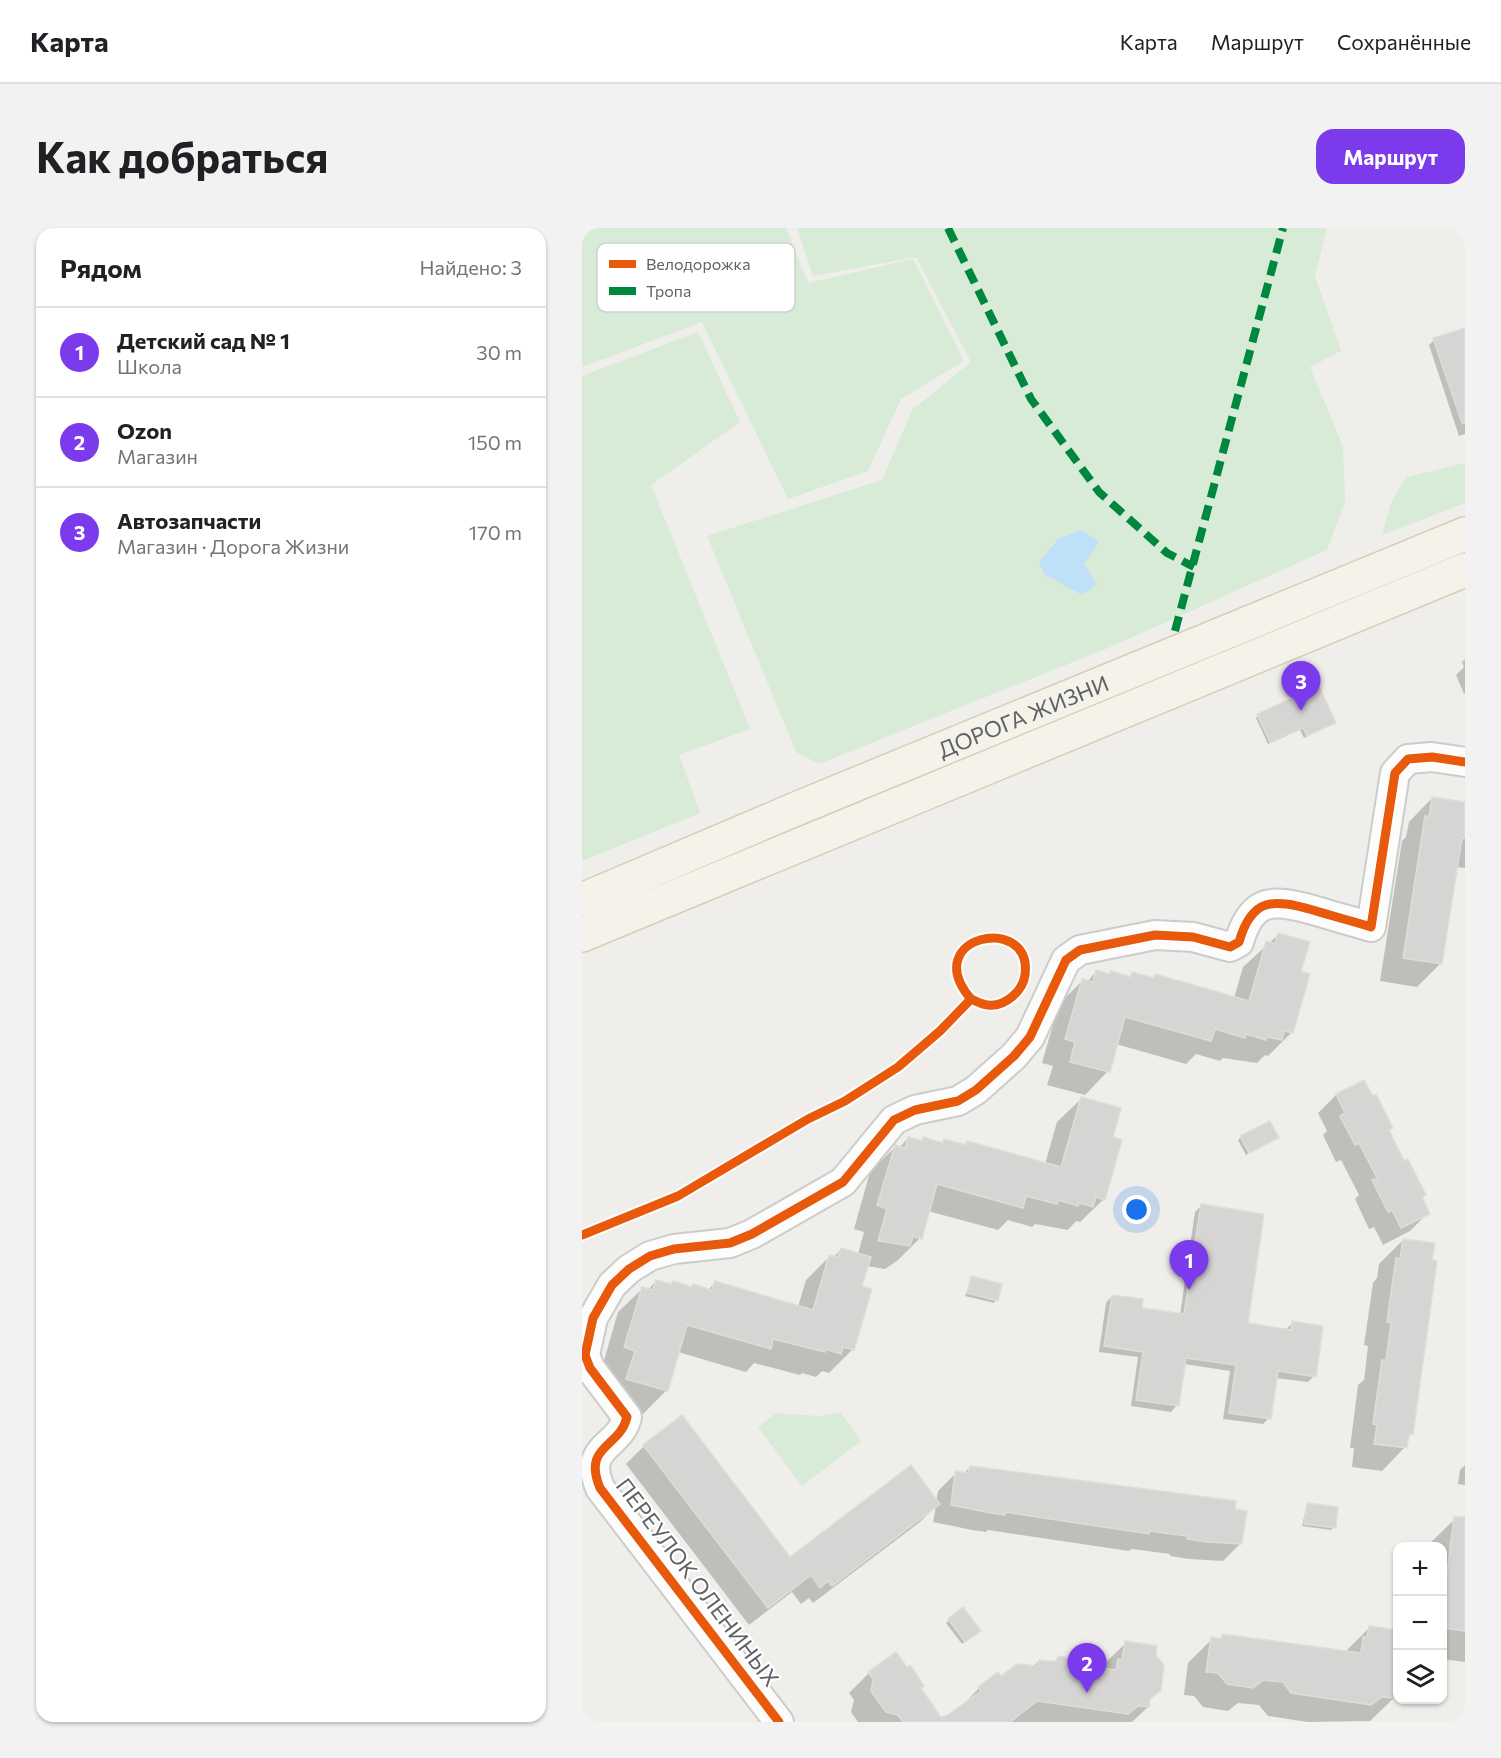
<!DOCTYPE html>
<html lang="ru">
<meta charset="utf-8">
<style>
:root{--surface:#fff;--page:#f2f2f2;--text:#202124;--muted:#757577;--line:#e0e0e0;--accent:#7c3aed}
body{margin:0;font-family:Commissioner,sans-serif;background:var(--page);color:var(--text)}
.controls{position:absolute;right:18px;bottom:18px;display:grid;overflow:hidden;border-radius:12px;box-shadow:0 2px 4px #0004}
.controls button{width:54px;height:54px;display:grid;place-items:center;padding:0;border:0;border-bottom:2px solid var(--line);background:var(--surface);color:var(--text);font:30px sans-serif}
.you{position:absolute;left:555px;top:982px;width:21px;height:21px;margin:-15px;border:4px solid #fff;border-radius:50%;background:#1a73e8;box-shadow:0 0 0 9px #1a73e833}
.badge{display:grid;place-items:center;width:39px;height:39px;border-radius:50%;background:var(--accent);color:#fff;font-size:20px;font-weight:700}
.pin{position:absolute;translate:-50% -50px;filter:drop-shadow(0 2px 3px #0008)}
.pin::after{content:'';position:absolute;top:32px;width:21px;height:18px;background:inherit;clip-path:polygon(0 0,100% 0,50% 100%)}
.list{margin:0;padding:0;list-style:none}
h2{display:flex;justify-content:space-between;align-items:center;height:78px;margin:0;padding:0 24px;font-size:26px}
h2 small{font-size:20px;font-weight:400;color:var(--muted)}
.list li{display:grid;grid-template-columns:39px 1fr auto;gap:18px;align-items:center;box-sizing:border-box;height:90px;padding:0 24px;border-top:2px solid var(--line)}
.list b{display:block;font-size:22px;white-space:nowrap}
.list p{margin:0;font-size:20px;white-space:nowrap;color:var(--muted)}
.list em{font-size:20px;font-style:normal;color:var(--muted)}
.icon{flex:none;width:33px;height:33px;fill:none;stroke:currentColor;stroke-width:2;stroke-linecap:round;stroke-linejoin:round}
.map{position:relative;flex:none;width:883px;height:1494px;overflow:hidden;border-radius:18px}
header{display:flex;align-items:center;gap:36px;box-sizing:border-box;height:84px;padding:0 30px;background:var(--surface);border-bottom:2px solid var(--line)}
header strong{font-size:28px}
nav{display:flex;gap:33px;margin-inline-start:auto;font-size:21px}
.intro{display:flex;align-items:center;justify-content:space-between;box-sizing:border-box;height:144px;padding:0 36px}
h1{margin:0;font-size:42px}
.button{padding:15px 27px;border-radius:18px;background:var(--accent);color:#fff;font-size:21px;font-weight:700}
main{display:flex;gap:36px;padding:0 36px}
aside{flex:1;background:var(--surface);border-radius:18px;box-shadow:0 2px 4px #0004}
.map>svg:first-child{display:block}
.green{fill:#d8ebd6}
.water{fill:#bfe0f9}
.shadow{fill:#0003}
.building{fill:#d6d5d3;stroke:#deddd9;stroke-width:1.5}
.lines{fill:none;stroke-linecap:round;stroke-linejoin:round}
.minor-casing{stroke:#cbcccc;stroke-width:32}
.major-casing{stroke:#d7ceb8;stroke-width:36}
.minor{stroke:#fdfcfc;stroke-width:28}
.major{stroke:#f4f2e9;stroke-width:33}
.quiet{stroke:#00873e;stroke-width:8;stroke-dasharray:15 8;stroke-linecap:butt}
.cycleway-casing{stroke:#fff;stroke-width:13}
.cycleway{stroke:#e8590c;stroke-width:9}
.labels{text-anchor:middle;dominant-baseline:central;stroke-width:4.5;stroke-linejoin:round;paint-order:stroke}
.street-label{font-size:22px;fill:#5f6368;stroke:#fff}
.key{fill:#fff;stroke:#cfd0d2;stroke-width:1.5}
.key-label{font-size:16px;fill:#5f6368}
</style>
<header>
<strong>Карта</strong>
<nav><a>Карта</a><a>Маршрут</a><a>Сохранённые</a></nav>
</header>
<div class="intro"><h1>Как добраться</h1><a class="button">Маршрут</a></div>
<main>
<aside>
<h2>Рядом<small>Найдено: 3</small></h2>
<ul class="list">
<li><span class="badge">1</span><div><b>Детский сад № 1</b><p>Школа</p></div><em>30 m</em></li>
<li><span class="badge">2</span><div><b>Ozon</b><p>Магазин</p></div><em>150 m</em></li>
<li><span class="badge">3</span><div><b>Автозапчасти</b><p>Магазин · Дорога Жизни</p></div><em>170 m</em></li>
</ul>
</aside>
<div class="map">
<svg width="883" height="1494" viewBox="0 0 883 1494">
<rect width="100%" height="100%" fill="#efeeea"/>
<!-- green -->
<g class="green">
<path d="M0,0h204l22,55 105,-24 51,102 -63,38 -33,72 -80,28 -86,-177 -120,45z"/>
<path d="M215,0h530l-12,48 26,75 -31,16 33,80 2,55 -18,48 -219,98 -289,116 -23,-12 -89,-216 175,-56 30,-70 59,-48 -55,-105 -103,19z"/>
<path d="M116,104l42,90 -89,63 99,244 -71,26 21,58 -118,48v-485z"/>
<path d="M883,235v40l-83,32 9,-32 15,-26z"/>
<path d="M194,1185l43,3 22,-3 20,28 -59,45 -44,-59z"/>
</g>
<!-- water -->
<path class="water" d="M500,302l17,12 -15,22 13,20 -15,11 -38,-21 -5,-11 19,-24z"/>
<!-- shadow -->
<g class="shadow">
<path d="M883,101v105l-6,2 -30,-91 5,-5z"/>
<path d="M883,431v34l-1,1 -8,-19 8,-8 -2,-5z"/>
<path d="M676,487l76,7 -30,16 -4,-8 -32,14 -12,-26z"/>
<path d="M850,570l33,6v64l-9,-1 -15,96 -24,24 -37,-6 22,-140 4,-4 3,-15z"/>
<path d="M696,707l21,37 -7,60 -24,24 -3,-1 -8,8 -34,-5 -3,3 -24,-7 -10,10 -70,-20 -8,27 -23,24 -38,-10 6,-19 -11,-3 17,-59 24,-24 4,2 9,-10 33,6 3,-4 20,6 3,-4 79,22 9,-31z"/>
<path d="M754,867l52,36 40,82 -18,18 -27,14 -9,-18 -5,2 -14,-30 4,-4 -18,-35 -5,2 -13,-27 4,-4 -9,-18z"/>
<path d="M499,871l30,40 -7,60 -24,23 -4,-1 -8,9 -33,-6 -3,3 -24,-7 -10,10 -70,-19 -8,27 -23,23 -12,8 -18,-3 -7,22 -7,61 -24,24 -7,-2 -6,6 -14,-4 -2,2 -46,-12 -8,9 -68,-20 -11,38 -24,24 -39,-11 -3,-32 17,-59 24,-23 6,1 8,-9 35,7 2,-3 15,5 7,-7 83,24 8,-27 23,-23 4,1 8,-9 17,5 6,-22 -10,-3 16,-57 24,-24 4,1 10,-11 33,6 3,-4 19,6 4,-4 78,22 12,-42z"/>
<path d="M659,909l36,1 -31,17 -8,-15z"/>
<path d="M619,978l45,119 40,4 7,-6 21,53 -6,6 -33,-4 -6,40 -6,6 -40,-5 7,-48 -46,-7 -7,41 -6,7 -40,-6 7,-49 -39,-5 7,-49 6,-7 28,13 40,6 15,-103z"/>
<path d="M821,1012l28,22 -19,172 -6,5 -1,8 -23,24 -30,-4 2,-19h-4l8,-63 6,-5 4,-34 -4,-1 9,-62 4,-5 2,-14z"/>
<path d="M390,1050l24,22 -2,3 -29,-7z"/>
<path d="M62,1218l146,113 146,-58 2,-10 18,-18 7,1 7,-7 264,43 7,33 -18,18 -34,-2 -19,-3v-2l-38,-5 -3,2 -141,-21 -2,2 -14,-2 -39,-8 3,-16 -16,16 -107,81 -4,-5 -8,6 -9,-12 -43,33 -123,-161z"/>
<path d="M883,1237v20l-7,-1 2,-14z"/>
<path d="M725,1276l27,23 -3,3 -29,-4z"/>
<path d="M873,1291l10,1v142l-23,-3v-113h-15z"/>
<path d="M381,1381l13,24 -14,11 -16,-21z"/>
<path d="M787,1400l29,4v54l-4,12 -24,23 -62,1 -40,-6 -9,-11 -21,-2 -10,8 -25,-4 -9,-11 -10,-1 4,-32 24,-24 6,1 5,-5 123,16z"/>
<path d="M544,1415l22,58v6l-16,15h-274l-7,-10 3,-12 -5,-7 20,-20 50,15 21,30 19,-9 20,-21 54,-21 6,-6 14,2 5,-5 22,9 24,3 1,-7z"/>
</g>
<!-- building -->
<g class="building">
<path d="M883,100v95h-3l-29,-85z"/>
<path d="M737,458l17,37 -29,13 -4,-8 -33,14 -13,-28z"/>
<path d="M850,569l33,5v36h-3l-20,126 -39,-6 22,-142 4,1z"/>
<path d="M696,705l32,9 -9,29 9,3 -17,59 -9,-2 -2,9 -15,-3 -1,3 -20,-6 -1,4 -30,-9 -4,12 -86,-24 -15,55 -40,-10 5,-20 -10,-3 17,-60 11,3 3,-12 14,4 1,-3 20,6 1,-5 22,6 1,-4 94,27 17,-60 9,3z"/>
<path d="M782,852l9,16 3,-2 17,34 -4,2 15,31 4,-2 18,36 -4,2 8,17 -29,14 -9,-18 -4,2 -16,-32 5,-2 -18,-35 -4,2 -15,-29 5,-3 -9,-19z"/>
<path d="M499,869l40,11 -8,29 9,3 -17,60 -9,-3 -3,10 -14,-4 -1,3 -20,-6 -1,4 -31,-8 -3,12 -86,-24 -15,55 -9,-3 -3,10 -32,-5 9,-32 -10,-4 18,-60 10,3 3,-11 14,4 1,-4 20,6 1,-4 22,6 1,-4 94,26z"/>
<path d="M688,893l9,17 -30,15 -9,-17z"/>
<path d="M619,976l63,10 -16,109 43,7 1,-9 31,5 -7,51 -38,-6 -7,48 -42,-6 7,-48 -50,-7 -7,48 -43,-6 7,-48 -39,-6 8,-51 31,4 -1,9 42,6z"/>
<path d="M821,1011l32,4 -3,17 5,1 -24,173h-4l-2,14 -33,-4 3,-19 -4,-1 9,-64h4l5,-37 -4,-1 9,-64 4,1z"/>
<path d="M259,1020l30,9 -9,29 10,3 -18,61 -11,-3 -2,7 -16,-5v3l-52,-13 -2,10 -84,-24 -19,66 -42,-12 9,-28 -11,-4 18,-60 11,3 3,-10 15,4 2,-3 19,6 1,-3 19,6 3,-9 98,29 16,-55 9,2z"/>
<path d="M389,1048l31,8 -4,17 -31,-8z"/>
<path d="M100,1187l108,142 121,-92 29,39 -108,82 -4,-5 -8,7 -9,-13 -43,33 -125,-163z"/>
<path d="M388,1238l266,35 -1,8 12,2 -5,33 -34,-2 -21,-3 1,-3 -39,-5v3l-144,-22v3l-14,-2 -40,-8 4,-34 13,2z"/>
<path d="M725,1275l31,4 -2,21 -32,-4z"/>
<path d="M872,1289h11v114l-22,-3v-23z"/>
<path d="M381,1379l18,24 -16,11 -17,-23z"/>
<path d="M787,1398l29,4 -3,68 -13,-1 -11,8 -80,-12 -8,-11 -20,-2 -10,8 -26,-4 -9,-11 -12,-1 5,-35 10,2 1,-5 139,19 2,-16h4z"/>
<path d="M543,1413l32,5 -1,9 8,10 -3,25 -11,9 -1,8 -11,-1 -10,8 -91,-13 -27,21h-107l-5,-7 -12,-3 -15,-21 2,-12 -5,-7 28,-20 11,15 3,-2 7,10 7,11 -3,2 21,31 39,-28 -3,-4 20,-15 3,4 16,-12 21,2 1,-6 18,2 1,-6 24,4v5l34,5 2,-11h4z"/>
</g>
<g class="lines">
<defs>
<path id="minor" d="M197,1494l-179,-234c-18,-43 20,-40 27,-71l-37,-49 -5,-13 8,-37 19,-33 17,-16 21,-13 24,-7 56,-6 22,-9 91,-52 51,-62 21,-10 43,-9 18,-11 38,-34 16,-19 36,-77 14,-10 75,-15 38,2 37,10 9,-5c13,-45 34,-43 74,-32 19,6 39,11 58,17l24,-154 13,-14 24,-2 33,5"/>
<g id="major">
<path id="s1" d="M0,672l221,-94 662,-272"/>
<path d="M0,707l883,-365"/>
</g>
</defs>
<!-- minor casing -->
<use href="#minor" class="minor-casing"/>
<!-- major casing -->
<use href="#major" class="major-casing"/>
<!-- minor -->
<use href="#minor" class="minor"/>
<!-- major -->
<use href="#major" class="major"/>
<!-- quiet -->
<g class="quiet">
<path d="M366,0l83,171 68,93 68,61 27,14"/>
<path d="M593,403l108,-403"/>
</g>
<defs>
<g id="cycleway">
<path d="M0,1007l96,-39 130,-77 37,-18 53,-34 42,-36 31,-32c5,2 12,6 17,6 17,2 35,-14 37,-30 8,-63 -108,-39 -54,24"/>
<path d="M197,1494l-179,-234c-18,-43 20,-40 27,-71l-37,-49 -5,-13 8,-37 19,-33 17,-16 21,-13 24,-7 56,-6 22,-9 91,-52 51,-62 21,-10 43,-9 18,-11 38,-34 16,-19 36,-77 14,-10 75,-15 38,2 37,10 9,-5c13,-45 34,-43 74,-32 19,6 39,11 58,17l24,-154 13,-14 24,-2 33,5"/>
</g>
</defs>
<!-- cycleway casing -->
<use href="#cycleway" class="cycleway-casing"/>
<!-- cycleway -->
<use href="#cycleway" class="cycleway"/>
</g>
<g class="labels">
<!-- street labels -->
<g class="street-label">
<text stroke="none"><textPath href="#s1" startOffset="478">ДОРОГА ЖИЗНИ</textPath></text>
<text transform="translate(116 1354) rotate(53)">ПЕРЕУЛОК ОЛЕНИНЫХ</text>
</g>
</g>
<!-- legend -->
<rect x="15" y="15" width="198" height="69" rx="9" class="key"/>
<rect x="27" y="32" width="27" height="8" fill="#e8590c"/>
<rect x="27" y="59" width="27" height="8" fill="#00873e"/>
<g class="key-label">
<text x="64" y="42">Велодорожка</text>
<text x="64" y="69">Тропа</text>
</g>
</svg>
<div class="controls">
<button>+</button>
<button>−</button>
<button><svg class="icon" aria-label="layers" viewBox="0 0 24 24"><path d="M12 4l9 5-9 5-9-5zM3 14l9 5 9-5"/></svg></button>
</div>
<div class="you"></div>
<div class="pin badge" style="left:607px;top:1062px">1</div>
<div class="pin badge" style="left:505px;top:1465px">2</div>
<div class="pin badge" style="left:719px;top:483px">3</div>
</div>
</main>
